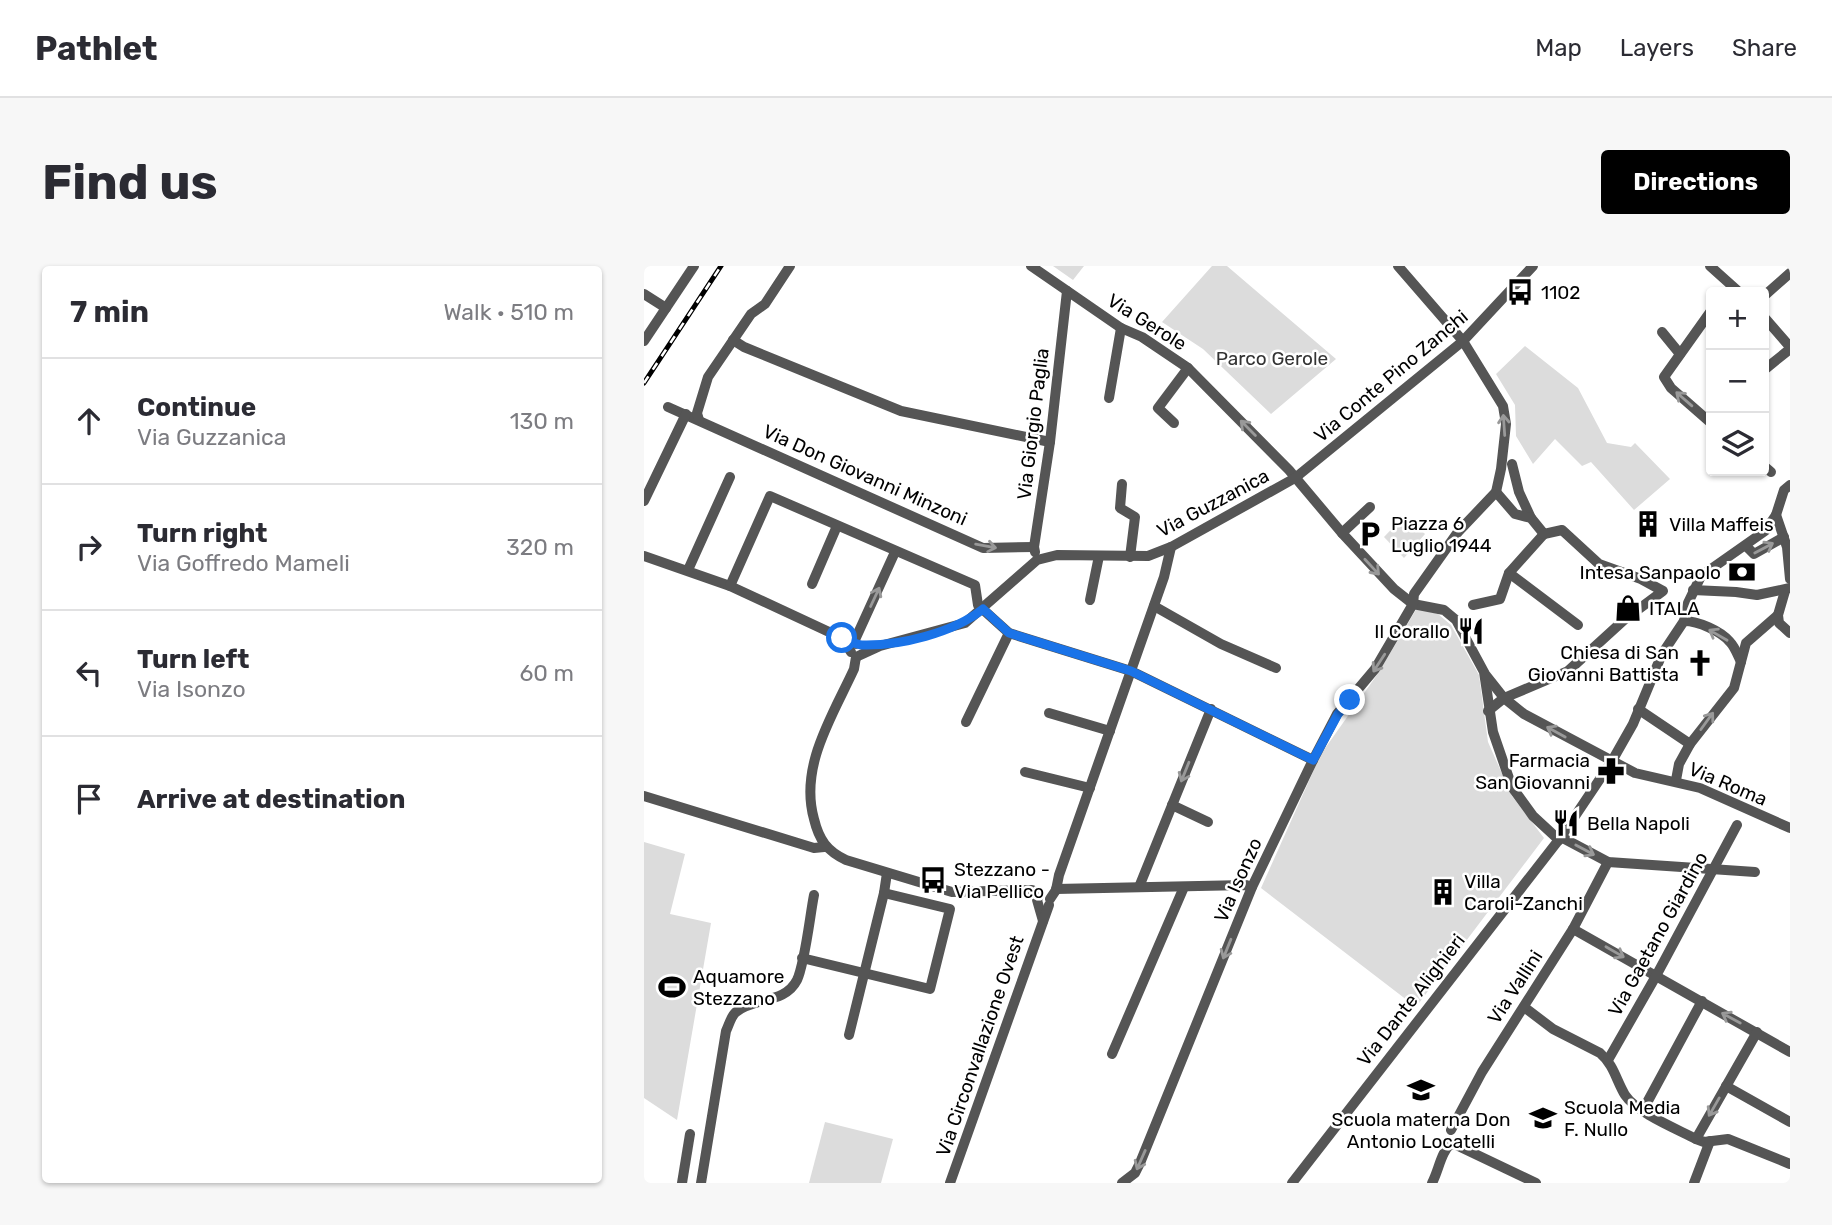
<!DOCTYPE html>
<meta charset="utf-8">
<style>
:root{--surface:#fff;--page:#f7f7f7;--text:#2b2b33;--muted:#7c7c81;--line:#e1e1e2;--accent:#000}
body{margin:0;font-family:Rubik,sans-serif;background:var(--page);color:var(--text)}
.controls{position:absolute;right:21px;top:21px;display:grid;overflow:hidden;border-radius:7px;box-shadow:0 2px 5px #0004}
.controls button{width:63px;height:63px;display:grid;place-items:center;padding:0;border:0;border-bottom:2px solid var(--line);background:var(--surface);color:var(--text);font:35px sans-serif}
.stop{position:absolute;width:21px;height:21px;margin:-16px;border:5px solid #1a73e8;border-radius:50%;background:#fff}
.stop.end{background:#1a73e8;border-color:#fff;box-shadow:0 2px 7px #0008}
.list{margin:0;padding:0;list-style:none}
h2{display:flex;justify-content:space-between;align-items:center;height:91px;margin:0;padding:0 28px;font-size:30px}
h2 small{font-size:23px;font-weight:400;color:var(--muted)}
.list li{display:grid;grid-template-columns:46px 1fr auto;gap:21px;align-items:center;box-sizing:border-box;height:126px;padding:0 28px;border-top:2px solid var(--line)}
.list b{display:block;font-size:26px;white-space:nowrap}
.list p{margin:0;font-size:23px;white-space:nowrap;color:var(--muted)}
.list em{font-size:23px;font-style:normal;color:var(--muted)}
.icon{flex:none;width:38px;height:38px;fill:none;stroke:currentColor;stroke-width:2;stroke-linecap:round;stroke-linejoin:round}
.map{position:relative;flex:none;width:1146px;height:917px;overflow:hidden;border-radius:7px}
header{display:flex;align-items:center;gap:42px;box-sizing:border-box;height:98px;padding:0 35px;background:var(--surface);border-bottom:2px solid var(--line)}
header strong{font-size:33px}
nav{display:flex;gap:38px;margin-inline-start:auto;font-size:24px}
.intro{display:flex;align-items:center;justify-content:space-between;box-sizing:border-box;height:168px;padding:0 42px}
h1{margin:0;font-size:49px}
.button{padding:18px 32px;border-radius:7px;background:var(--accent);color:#fff;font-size:24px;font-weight:700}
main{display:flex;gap:42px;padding:0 42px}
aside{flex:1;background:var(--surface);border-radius:7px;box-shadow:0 2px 5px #0004}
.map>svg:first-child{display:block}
.green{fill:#dcdcdc}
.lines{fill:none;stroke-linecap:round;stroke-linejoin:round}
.minor{stroke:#555;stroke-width:10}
.rail-casing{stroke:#000;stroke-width:5}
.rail{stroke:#fff;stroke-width:2.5;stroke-dasharray:8;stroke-linecap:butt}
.oneway{stroke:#999}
.route{stroke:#1a73e8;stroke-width:9}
.labels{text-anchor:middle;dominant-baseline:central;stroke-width:5;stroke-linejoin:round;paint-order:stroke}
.poi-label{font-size:19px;fill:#000;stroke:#fff;text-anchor:start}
.street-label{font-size:19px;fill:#000;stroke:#fff}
.park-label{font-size:19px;fill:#333;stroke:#fff}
</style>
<header>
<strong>Pathlet</strong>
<nav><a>Map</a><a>Layers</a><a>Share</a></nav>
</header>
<div class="intro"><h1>Find us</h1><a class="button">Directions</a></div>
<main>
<aside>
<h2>7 min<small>Walk · 510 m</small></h2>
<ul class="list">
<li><svg class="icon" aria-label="ahead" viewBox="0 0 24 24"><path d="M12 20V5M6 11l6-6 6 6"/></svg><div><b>Continue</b><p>Via Guzzanica</p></div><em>130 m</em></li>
<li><svg class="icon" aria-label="right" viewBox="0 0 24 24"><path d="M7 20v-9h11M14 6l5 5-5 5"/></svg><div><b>Turn right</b><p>Via Goffredo Mameli</p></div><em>320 m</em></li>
<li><svg class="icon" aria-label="left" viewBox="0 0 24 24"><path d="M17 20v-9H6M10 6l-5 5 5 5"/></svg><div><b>Turn left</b><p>Via Isonzo</p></div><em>60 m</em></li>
<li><svg class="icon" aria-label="arrive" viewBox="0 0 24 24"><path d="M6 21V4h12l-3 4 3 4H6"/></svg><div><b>Arrive at destination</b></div></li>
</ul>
</aside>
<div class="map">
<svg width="1146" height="917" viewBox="0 0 1146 917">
<rect width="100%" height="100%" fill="#fff"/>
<!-- green -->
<g class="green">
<path d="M409,0h31l-11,14z"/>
<path d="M568,0h15l109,93 -65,55 -68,-65 -41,-27z"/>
<path d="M881,80l53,42 29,55 24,4 4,-4 35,36 -36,31 -43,-48 -9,4 -27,-27 -22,25 -17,-28 -1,-31 -19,-31z"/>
<path d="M761,249l20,19 -21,24 -20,-21z"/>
<path d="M773,342l21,6 13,11 28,50 9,67 24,54 32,42 -128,169 -155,-119 60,-134 58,-82z"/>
<path d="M0,576l41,12 -15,60 41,9 -34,197 -33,-22z"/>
<path d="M181,856l68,17 -12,44h-72z"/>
</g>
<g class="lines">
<!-- minor -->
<g class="minor">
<path d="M387,0l90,62 21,9 46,31 101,102 53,63 52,56 19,15 31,6 12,10 28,52 9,60 19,55 21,29 26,24"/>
<path d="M1066,0l29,26"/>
<path d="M0,28l22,14"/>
<path d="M1120,30l26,-23"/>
<path d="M1067,45l-47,66 7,11 40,35"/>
<path d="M1120,51l26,30"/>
<path d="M1018,66l18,22"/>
<path d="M89,74l11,7 157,64 149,31"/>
<path d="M0,75l50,-75"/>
<path d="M1120,104l26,-21"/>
<path d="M465,132l12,-70"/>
<path d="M24,141l315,141 51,-1"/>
<path d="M55,154l-2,-7 11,-36 43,-63 14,-10 25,-38"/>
<path d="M530,157l-16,-15 30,-40"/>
<path d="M868,198l7,28 12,26"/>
<path d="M1120,200l7,6"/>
<path d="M478,218l-2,24 15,9 -5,40"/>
<path d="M0,235l42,-87"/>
<path d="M1132,249l11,32 3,32"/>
<path d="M698,267l28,-26"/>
<path d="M1102,280l8,8 30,-17"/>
<path d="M391,286l-1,-5 16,-105 17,-151"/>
<path d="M0,290l86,30 112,52 9,1 5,5"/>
<path d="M44,304l42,-93"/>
<path d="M865,307l69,52"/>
<path d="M168,318l25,-58"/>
<path d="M86,320l40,-90 205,89 3,20 31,28 122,38 182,89"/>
<path d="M1049,324l43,2 21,3 33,-7"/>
<path d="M1141,325l-7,24 1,8 11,10"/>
<path d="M446,334l9,-44"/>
<path d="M829,339l27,-6 9,-26 35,-39"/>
<path d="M510,340l67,38 55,24"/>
<path d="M1040,355c14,0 37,10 46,21 5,5 8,14 11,20"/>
<path d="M198,372l9,14"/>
<path d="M210,376l41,-90"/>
<path d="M212,391l24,-11 85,-23 72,-63 20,-5 91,1 23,-9 124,-69 168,-137 70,-75"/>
<path d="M212,391l-2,12c-21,46 -55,97 -40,150 5,21 13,32 32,41l106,32 80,-2 8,4"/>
<path d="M841,408l19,24 20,16 111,59 65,15 90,40"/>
<path d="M994,443l52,35"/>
<path d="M844,445l16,-13 64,-27 56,-51 39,-29 -22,-12 -42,-15 -37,-34 -18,4 -13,-16 -16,-4 -19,-22"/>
<path d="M405,447l61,18"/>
<path d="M322,456l43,-89"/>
<path d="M381,506l65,16"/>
<path d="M1032,514l3,-16 11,-20 44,-56 12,-45 32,-28"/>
<path d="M0,530l170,52 10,-1"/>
<path d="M528,539l36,17"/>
<path d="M917,571l47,25 147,10"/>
<path d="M495,621l72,-178"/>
<path d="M412,623l190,-4 6,2"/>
<path d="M396,628l-3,6 6,21"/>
<path d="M406,633l6,-9 3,-15 105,-298 7,-30"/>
<path d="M929,663l217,123"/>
<path d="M158,692l128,31 20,-80 -66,-16"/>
<path d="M880,741l29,22 47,24c14,12 16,27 25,42 12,18 52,34 71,44l8,3 24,-3 62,25"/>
<path d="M205,769l35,-142 3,-20"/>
<path d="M468,788l72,-167"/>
<path d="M964,794l48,-84 81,-151"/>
<path d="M1082,820l64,36"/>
<path d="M999,844l59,-109"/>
<path d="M807,864l31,-58 91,-143 35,-67"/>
<path d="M1052,873l61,-107"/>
<path d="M38,917l8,-49"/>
<path d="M57,917l25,-152c3,-6 5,-15 10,-19 18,-15 49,-8 61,-32 8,-17 13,-65 17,-85"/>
<path d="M306,917l99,-278"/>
<path d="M478,917l13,-10 5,-10 112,-276 61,-127 24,-46 38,-45 38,-65 1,-10 44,-62 38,-40 5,-23 5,-45 -3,-18 -40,-65 -65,-75"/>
<path d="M648,917l269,-346 51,-76 21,-37 29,-70 22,-33 4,-18 13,-27 64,-45 11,-16 8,-25 6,-5"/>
<path d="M788,917c7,-13 9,-32 20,-40l84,40"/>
<path d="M1050,917l16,-42"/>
</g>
<defs>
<path id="rail" d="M0,117l77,-117"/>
</defs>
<!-- rail casing -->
<use href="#rail" class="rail-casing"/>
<!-- rail -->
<use href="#rail" class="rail"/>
</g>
<!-- one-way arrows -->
<defs><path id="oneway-shaft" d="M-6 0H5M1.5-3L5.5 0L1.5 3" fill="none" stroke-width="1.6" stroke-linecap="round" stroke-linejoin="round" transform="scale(1.75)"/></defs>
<g class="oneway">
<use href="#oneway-shaft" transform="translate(1040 133) rotate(-139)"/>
<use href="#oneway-shaft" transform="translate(860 159) rotate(-94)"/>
<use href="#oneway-shaft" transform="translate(604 162) rotate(-135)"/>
<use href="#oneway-shaft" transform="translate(342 280) rotate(10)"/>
<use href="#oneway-shaft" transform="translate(1120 282) rotate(-28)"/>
<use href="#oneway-shaft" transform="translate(728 301) rotate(47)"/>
<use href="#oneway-shaft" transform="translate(231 331) rotate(-65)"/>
<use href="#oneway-shaft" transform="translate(1074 369) rotate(-150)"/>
<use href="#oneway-shaft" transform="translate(735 397) rotate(123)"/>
<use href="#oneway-shaft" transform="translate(1063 455) rotate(-54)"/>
<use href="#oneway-shaft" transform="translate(912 466) rotate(-151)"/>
<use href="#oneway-shaft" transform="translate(541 506) rotate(112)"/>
<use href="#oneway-shaft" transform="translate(941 584) rotate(28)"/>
<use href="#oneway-shaft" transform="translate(583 683) rotate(112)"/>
<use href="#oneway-shaft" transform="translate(971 686) rotate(30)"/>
<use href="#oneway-shaft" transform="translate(1087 752) rotate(-151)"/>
<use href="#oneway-shaft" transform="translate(1070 841) rotate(120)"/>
<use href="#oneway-shaft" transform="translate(497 894) rotate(114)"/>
</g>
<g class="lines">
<!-- route -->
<path class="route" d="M198,372c8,1 13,7 20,7 38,1 91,-12 121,-36l26,24 122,38 182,89 25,-46 12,-14"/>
</g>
<!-- icons -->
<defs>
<symbol id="bus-bare" viewBox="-9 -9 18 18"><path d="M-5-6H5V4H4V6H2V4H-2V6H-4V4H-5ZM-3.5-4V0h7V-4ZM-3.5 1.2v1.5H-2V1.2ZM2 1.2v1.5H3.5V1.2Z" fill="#000" stroke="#fff" stroke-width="2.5" paint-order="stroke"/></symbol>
<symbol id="building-bare" viewBox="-9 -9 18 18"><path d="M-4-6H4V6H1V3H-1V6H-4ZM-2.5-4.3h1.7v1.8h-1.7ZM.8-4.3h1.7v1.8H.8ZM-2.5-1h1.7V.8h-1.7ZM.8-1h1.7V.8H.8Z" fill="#000" stroke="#fff" stroke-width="2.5" paint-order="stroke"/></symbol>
<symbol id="parking-bare" viewBox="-9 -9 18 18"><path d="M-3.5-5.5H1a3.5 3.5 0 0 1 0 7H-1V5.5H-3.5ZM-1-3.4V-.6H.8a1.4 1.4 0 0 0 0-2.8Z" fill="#000" stroke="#fff" stroke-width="2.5" paint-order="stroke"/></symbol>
<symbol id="bank-bare" viewBox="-9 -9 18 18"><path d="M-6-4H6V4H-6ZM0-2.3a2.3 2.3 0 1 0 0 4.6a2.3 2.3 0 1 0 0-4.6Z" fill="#000" stroke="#fff" stroke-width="2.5" paint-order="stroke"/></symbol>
<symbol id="shop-bare" viewBox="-9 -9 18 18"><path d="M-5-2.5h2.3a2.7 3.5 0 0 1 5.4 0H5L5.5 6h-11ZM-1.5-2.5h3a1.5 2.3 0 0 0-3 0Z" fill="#000" stroke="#fff" stroke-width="2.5" paint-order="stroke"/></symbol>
<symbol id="restaurant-bare" viewBox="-9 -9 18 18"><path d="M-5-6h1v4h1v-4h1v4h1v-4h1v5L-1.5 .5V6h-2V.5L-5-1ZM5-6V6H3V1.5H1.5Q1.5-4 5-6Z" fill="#000" stroke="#fff" stroke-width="2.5" paint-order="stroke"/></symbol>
<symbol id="church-bare" viewBox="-9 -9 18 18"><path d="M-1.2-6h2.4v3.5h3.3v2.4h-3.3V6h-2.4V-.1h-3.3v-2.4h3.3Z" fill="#000" stroke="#fff" stroke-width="2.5" paint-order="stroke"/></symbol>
<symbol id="pharmacy-bare" viewBox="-9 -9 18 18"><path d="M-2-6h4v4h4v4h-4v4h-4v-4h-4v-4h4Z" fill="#000" stroke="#fff" stroke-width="2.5" paint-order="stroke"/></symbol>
<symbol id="stadium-bare" viewBox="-9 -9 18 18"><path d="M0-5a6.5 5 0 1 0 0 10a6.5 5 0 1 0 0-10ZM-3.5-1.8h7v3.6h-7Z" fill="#000" stroke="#fff" stroke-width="2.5" paint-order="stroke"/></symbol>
<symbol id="school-bare" viewBox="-9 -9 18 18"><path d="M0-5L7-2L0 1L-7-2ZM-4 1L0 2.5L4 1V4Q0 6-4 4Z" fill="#000" stroke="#fff" stroke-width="2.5" paint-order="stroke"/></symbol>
</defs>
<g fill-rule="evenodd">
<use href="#bus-bare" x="857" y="7" width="38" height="38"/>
<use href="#building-bare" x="985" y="239" width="38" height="38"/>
<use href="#parking-bare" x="707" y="249" width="38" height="38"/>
<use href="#bank-bare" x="1079" y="287" width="38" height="38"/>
<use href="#shop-bare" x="965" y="323" width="38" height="38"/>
<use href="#restaurant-bare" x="808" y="346" width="38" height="38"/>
<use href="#church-bare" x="1037" y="378" width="38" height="38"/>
<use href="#pharmacy-bare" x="948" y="486" width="38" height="38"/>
<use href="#restaurant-bare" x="903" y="538" width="38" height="38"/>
<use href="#bus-bare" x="270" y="595" width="38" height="38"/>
<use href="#building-bare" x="780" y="607" width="38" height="38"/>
<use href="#stadium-bare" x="9" y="702" width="38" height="38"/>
<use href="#school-bare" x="758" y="805" width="38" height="38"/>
<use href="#school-bare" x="880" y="833" width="38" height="38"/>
</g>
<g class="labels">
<!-- poi labels -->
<g class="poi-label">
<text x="897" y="26">1102</text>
<text x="747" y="257">Piazza 6<tspan x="747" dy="22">Luglio 1944</tspan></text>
<text x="1025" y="258">Villa Maffeis</text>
<text x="1077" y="306" text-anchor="end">Intesa Sanpaolo</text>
<text x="1005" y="342">ITALA</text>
<text x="806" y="365" text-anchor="end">Il Corallo</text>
<text x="1035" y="386" text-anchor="end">Chiesa di San<tspan x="1035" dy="22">Giovanni Battista</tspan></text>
<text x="946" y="494" text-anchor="end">Farmacia<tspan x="946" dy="22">San Giovanni</tspan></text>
<text x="943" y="557">Bella Napoli</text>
<text x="310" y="603">Stezzano -<tspan x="310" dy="22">Via Pellico</tspan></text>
<text x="820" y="615">Villa<tspan x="820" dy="22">Caroli-Zanchi</tspan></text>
<text x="49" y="710">Aquamore<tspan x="49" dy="22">Stezzano</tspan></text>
<text x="920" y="841">Scuola Media<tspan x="920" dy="22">F. Nullo</tspan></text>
<text x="777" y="853" text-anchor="middle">Scuola materna Don<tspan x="777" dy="22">Antonio Locatelli</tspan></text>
</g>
<!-- street labels -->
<g class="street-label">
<text transform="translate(503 56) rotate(32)">Via Gerole</text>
<text transform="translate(747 110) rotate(-40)">Via Conte Pino Zanchi</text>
<text transform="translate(389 158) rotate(-83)">Via Giorgio Paglia</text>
<text transform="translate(221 209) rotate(24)">Via Don Giovanni Minzoni</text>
<text transform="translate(569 237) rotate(-28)">Via Guzzanica</text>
<text transform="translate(1084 518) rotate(23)">Via Roma</text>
<text transform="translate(594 614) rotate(-66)">Via Isonzo</text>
<text transform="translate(1014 668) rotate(-61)">Via Gaetano Giardino</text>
<text transform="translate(871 721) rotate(-57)">Via Vallini</text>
<text transform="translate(767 734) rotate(-52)">Via Dante Alighieri</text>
<text transform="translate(336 780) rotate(-71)">Via Circonvallazione Ovest</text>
</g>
<!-- park labels -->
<g class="park-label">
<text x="628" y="92">Parco Gerole</text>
</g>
</g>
</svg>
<div class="controls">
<button>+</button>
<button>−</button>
<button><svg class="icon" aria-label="layers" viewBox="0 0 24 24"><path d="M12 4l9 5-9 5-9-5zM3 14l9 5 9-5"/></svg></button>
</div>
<div class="stop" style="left:198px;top:372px"></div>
<div class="stop end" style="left:706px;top:434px"></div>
</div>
</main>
